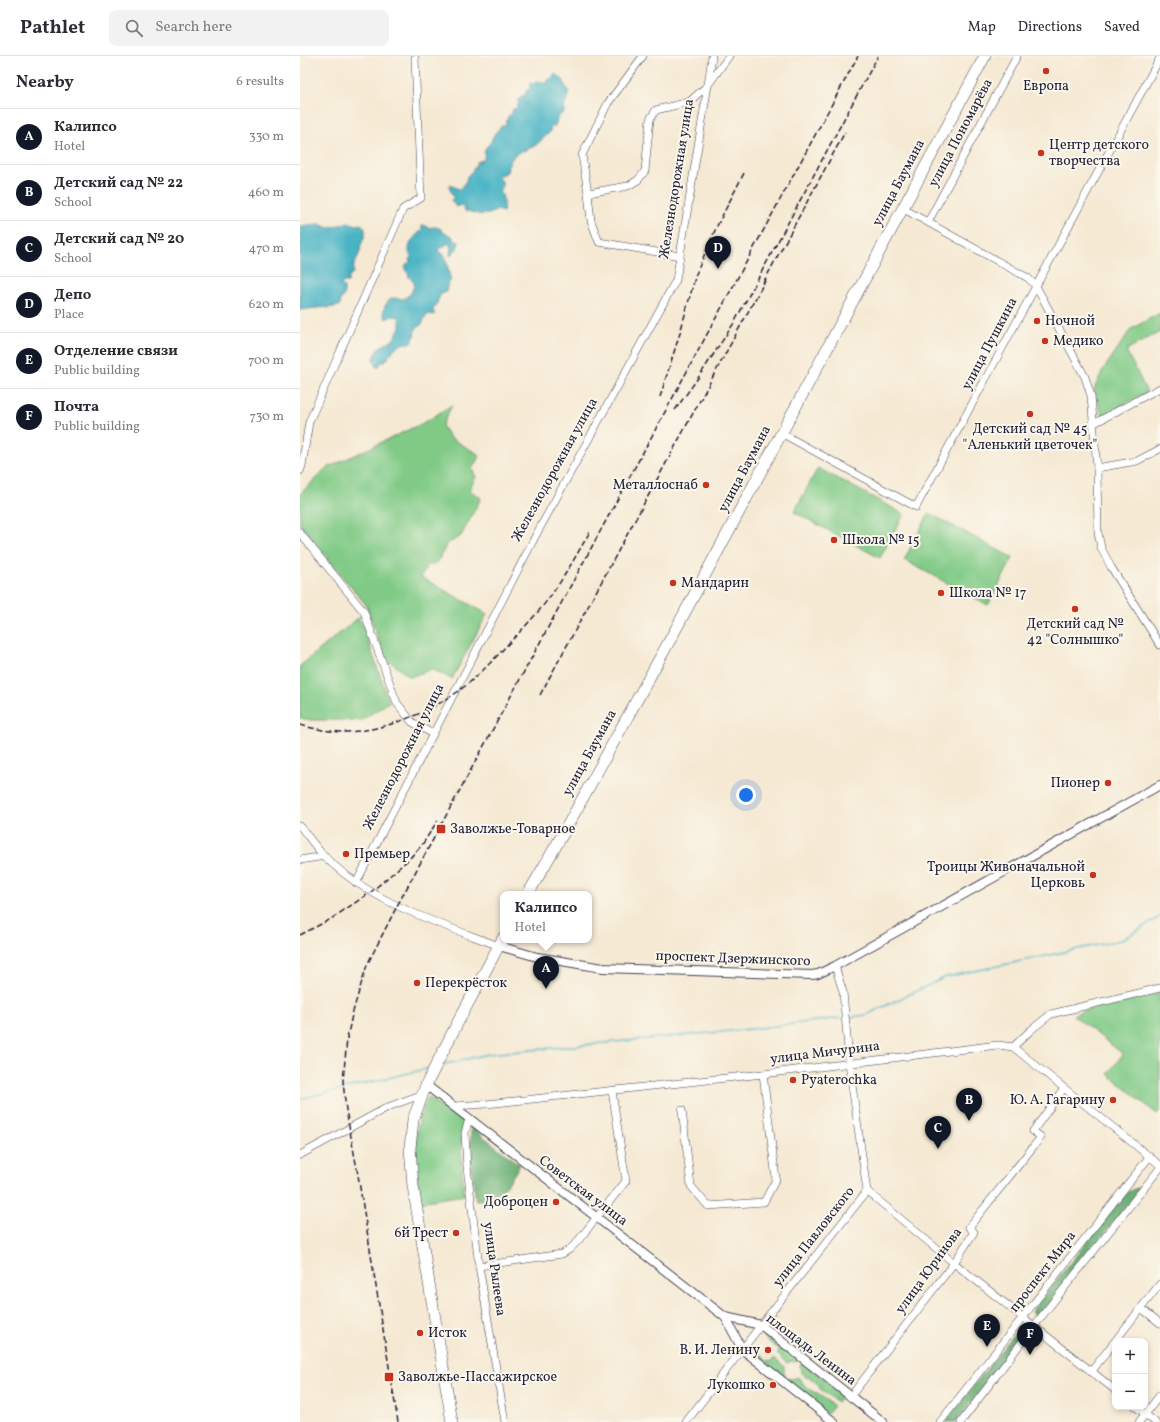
<!DOCTYPE html>
<meta charset="utf-8">
<style>
:root{--surface:#fff;--page:#f2f2f3;--text:#2b2b33;--muted:#7c7c81;--line:#e1e1e2;--accent:#111827}
body{margin:0;font-family:Vollkorn,serif;background:var(--page);color:var(--text)}
.controls{position:absolute;right:12px;bottom:12px;display:grid;overflow:hidden;border-radius:8px;box-shadow:0 2px 6px #0003}
.controls button{width:36px;height:36px;display:grid;place-items:center;padding:0;border:0;border-bottom:1px solid var(--line);background:var(--surface);color:var(--text);font:20px sans-serif}
.you{position:absolute;left:446px;top:739px;width:14px;height:14px;margin:-10px;border:3px solid #fff;border-radius:50%;background:#1a73e8;box-shadow:0 0 0 6px #1a73e833}
.badge{display:grid;place-items:center;width:26px;height:26px;border-radius:50%;background:var(--accent);color:#fff;font-size:13px;font-weight:700}
.pin{position:absolute;translate:-50% -33px;filter:drop-shadow(0 1px 2px #0008)}
.pin::after{content:'';position:absolute;top:21px;width:14px;height:12px;background:inherit;clip-path:polygon(0 0,100% 0,50% 100%)}
.popup{position:absolute;left:200px;top:835px;width:92px;height:52px;box-sizing:border-box;display:grid;place-content:center;border-radius:8px;background:var(--surface);filter:drop-shadow(0 1px 3px #0005);font-size:13px;white-space:nowrap;color:var(--muted)}
.popup b{font-size:15px;color:var(--text)}
.popup::after{content:'';position:absolute;left:50%;top:100%;margin-left:-8px;border:8px solid transparent;border-top-color:var(--surface)}
.list{margin:0;padding:0;list-style:none}
h2{display:flex;justify-content:space-between;align-items:center;height:52px;margin:0;padding:0 16px;font-size:17px}
h2 small{font-size:13px;font-weight:400;color:var(--muted)}
.list li{display:grid;grid-template-columns:26px 1fr auto;gap:12px;align-items:center;box-sizing:border-box;height:56px;padding:0 16px;border-top:1px solid var(--line)}
.list b{display:block;font-size:15px;white-space:nowrap}
.list p{margin:0;font-size:13px;white-space:nowrap;color:var(--muted)}
.list em{font-size:13px;font-style:normal;color:var(--muted)}
.icon{flex:none;width:22px;height:22px;fill:none;stroke:currentColor;stroke-width:2;stroke-linecap:round;stroke-linejoin:round}
.map{position:relative;flex:none;width:860px;height:1366px;overflow:hidden}
header{display:flex;align-items:center;gap:24px;box-sizing:border-box;height:56px;padding:0 20px;background:var(--surface);border-bottom:1px solid var(--line)}
header strong{font-size:19px}
nav{display:flex;gap:22px;margin-inline-start:auto;font-size:14px}
.search{width:280px;height:36px;background:var(--page);display:flex;align-items:center;gap:10px;box-sizing:border-box;padding:0 14px;border-radius:8px;color:var(--muted);font-size:15px}
main{display:flex}
aside{flex:1;background:var(--surface)}
.map>svg:first-child{display:block}
.green{fill:#80ca86;stroke:#517660}
.forest{fill:#68ae73;stroke:#456857}
.water{fill:#48b4c4;stroke:#356b80}
.lines{fill:none;stroke-linecap:round;stroke-linejoin:round}
.stream{stroke:#48b4c4;stroke-width:1.5}
.minor-casing{stroke:#424052;stroke-width:8}
.tertiary-casing{stroke:#424052;stroke-width:10}
.primary-casing{stroke:#424052;stroke-width:12}
.minor{stroke:#fff;stroke-width:7}
.tertiary{stroke:#fff;stroke-width:8}
.primary{stroke:#fff;stroke-width:11}
.rail{stroke:#22223b;stroke-width:1.5;stroke-dasharray:6 3;stroke-linecap:butt}
.poi-dot{fill:#c8321e;stroke:#fbf7ec;stroke-width:1.5}
.labels{text-anchor:middle;dominant-baseline:central;stroke-width:4;stroke-linejoin:round;paint-order:stroke}
.poi-label{font-size:14px;fill:#22223b;stroke:#fbf7ec;text-anchor:start}
.street-label{font-size:14px;fill:#22223b;stroke:#fbf7ec}
</style>
<header>
<strong>Pathlet</strong>
<div class="search"><svg class="icon" aria-label="search" viewBox="0 0 24 24"><circle cx="10" cy="10" r="6"/><path d="M15 15l6 6"/></svg>Search here</div>
<nav><a>Map</a><a>Directions</a><a>Saved</a></nav>
</header>
<main>
<aside>
<h2>Nearby<small>6 results</small></h2>
<ul class="list">
<li><span class="badge">A</span><div><b>Калипсо</b><p>Hotel</p></div><em>330 m</em></li>
<li><span class="badge">B</span><div><b>Детский сад № 22</b><p>School</p></div><em>460 m</em></li>
<li><span class="badge">C</span><div><b>Детский сад № 20</b><p>School</p></div><em>470 m</em></li>
<li><span class="badge">D</span><div><b>Депо</b><p>Place</p></div><em>620 m</em></li>
<li><span class="badge">E</span><div><b>Отделение связи</b><p>Public building</p></div><em>700 m</em></li>
<li><span class="badge">F</span><div><b>Почта</b><p>Public building</p></div><em>730 m</em></li>
</ul>
</aside>
<div class="map">
<svg width="860" height="1366" viewBox="0 0 860 1366">
<rect width="100%" height="100%" fill="#fbf7ec"/>
<filter id="ink" filterUnits="userSpaceOnUse"><feTurbulence type="fractalNoise" baseFrequency=".025" numOctaves="2"/><feDisplacementMap in="SourceGraphic" scale="8" xChannelSelector="R" yChannelSelector="G"/><feConvolveMatrix kernelMatrix="1 2 1 2 8 2 1 2 1" color-interpolation-filters="sRGB"/></filter>
<filter id="wash" filterUnits="userSpaceOnUse"><feTurbulence type="fractalNoise" baseFrequency=".012" numOctaves="4" result="noise"/><feDisplacementMap in="SourceGraphic" scale="16" xChannelSelector="R" yChannelSelector="G"/><feGaussianBlur stdDeviation="0.9" result="paint"/><feColorMatrix in="noise" values="0 0 0 0 0 0 0 0 0 0 0 0 0 0 0 0 0 1.4 0 .05"/><feComposite in="paint" operator="in"/></filter>
<g filter="url(#wash)">
<rect width="100%" height="100%" fill="#f5e9d3"/>
<!-- green -->
<g class="green">
<path d="M860,257v19l-34,18 21,42 -45,24 -8,-27 9,-19 28,-41z"/>
<path d="M152,349l-10,21 8,12 30,17 -8,14 4,8 -7,13 12,8 -20,38 -14,8 -10,19 -10,2 -6,12 66,37 -35,65 -20,-10 -22,8 -25,-19 -19,-53 -66,-80v-31l25,-25 100,-47z"/>
<path d="M518,412l86,46 -24,44 -86,-46z"/>
<path d="M629,457l84,45 -25,47 -84,-45z"/>
<path d="M58,562l5,8 26,76 -27,18h-51l-11,-2v-52z"/>
<path d="M860,937v117l-3,4 -49,-40 15,-20 -50,-39 9,-4z"/>
<path d="M128,1041l35,24c-3,25 -1,50 1,74l-44,7c-5,-40 -10,-67 8,-105z"/>
<path d="M466,1277l12,10 -3,4 -12,-11z"/>
<path d="M480,1288l19,15 -3,3 -5,-1 -4,2 -10,-9 3,-4 -3,-2z"/>
<path d="M453,1292l13,11 -3,4 -13,-11z"/>
<path d="M474,1302l10,8v5l1,4 -2,3 -18,-14 3,-4 3,2z"/>
<path d="M502,1306l41,32 -6,8 -18,-14 1,-2 -12,-10 -1,2 -6,-5 -1,-8z"/>
<path d="M498,1321l5,5 -1,1 13,10 1,-1 18,14 -7,8 -41,-33 2,-3 5,1z"/>
</g>
<!-- forest -->
<g class="forest">
<path d="M171,1071l49,38 -13,20 -16,13 -15,3 -5,-35z"/>
<path d="M842,1130l-103,131 -8,-5 96,-120z"/>
<path d="M715,1277l8,2 -67,87h-11z"/>
</g>
<!-- water -->
<g class="water">
<path d="M254,19h3l7,6 2,7 2,1 1,7 -4,8 -1,8 -6,5 -3,9 -5,2v4c-5,4 -9,9 -14,13 -12,8 -22,4 -27,20l-2,1 1,3 -2,4 -4,2 -2,-1 -2,1c4,7 7,9 1,17l4,4 -1,3 2,2 -1,11 -6,-2c-10,7 -18,5 -29,1l-2,1 -4,-7 -6,2 -5,-7 3,-2 -5,-11 1,-2 9,4h1l6,-8 1,-5 6,-6 4,-8 7,-3 1,-10 2,-3 4,-4c1,-7 9,-16 15,-18l2,-8 3,-1 2,-6 4,-1 2,-6 -2,-1 2,-1 3,-5 3,1 1,-5 5,-3 -2,-2 1,-3 4,1 4,-3 9,3 1,-4 4,-2z"/>
<path d="M48,166l9,3 4,-1c9,7 1,16 -1,24l1,2 -7,15 -1,8 -4,3 -1,6h-4l-4,3 4,2v8l-4,6 1,3 -2,2 -12,2 -2,-1 -25,3v-84c2,0 17,-2 19,-2 3,1 7,3 10,4l2,-2 3,1z"/>
<path d="M124,169l4,3c7,-2 13,-1 16,5l8,3 3,5 4,1 -2,7 -7,7 1,-9 -3,-4 -4,4 -5,1 -1,3c10,4 10,21 13,30l-3,1 -2,10 -6,3 -4,11 -2,1 -1,4 2,3 -1,1 -5,-1 -5,4 -1,5c-5,5 -6,2 -9,11l1,1 -2,4v2l-4,2h-5l-12,7 1,2 -4,3 -1,4h-2l-2,3h-3l-2,4 -3,1 -1,-1 1,-3 -3,-2 5,-13 15,-8 7,-13v-8l-1,-2 -7,-1 -6,3c-6,-7 0,-17 6,-21l9,1 5,-1 1,-2 3,-1 4,-9v-4l-5,-5 -1,-4 -3,-3c0,-6 2,-5 5,-8l-1,-3 2,-2c-6,-11 3,-20 11,-27v-4z"/>
</g>
<g class="lines">
<!-- stream -->
<g class="stream">
<path d="M550,961l16,-2 80,-38 175,-37 39,-23"/>
<path d="M142,1009l46,-11 263,-25 90,-11"/>
<path d="M0,1043l130,-31"/>
</g>
</g>
</g>
<g filter="url(#ink)">
<g class="lines">
<defs>
<g id="minor">
<path d="M343,0l-35,47 -26,52 6,38 3,28 8,21 81,14"/>
<path d="M288,137l40,-7 10,-6 7,-9 5,-52 6,-9 33,-8 19,-17 4,-29"/>
<path d="M602,152l126,70 8,8 49,91 6,19 6,72 1,65 3,15 10,19 49,78"/>
<path d="M628,166l89,-166"/>
<path d="M793,368l67,-36"/>
<path d="M481,377l135,74 244,-449"/>
<path d="M797,412l40,-7 23,-12"/>
<path d="M0,415l2,-5 7,-44 94,-213 18,-11 -6,-140"/>
<path d="M0,477l64,79 33,91 15,19 21,12"/>
<path d="M0,770c8,10 16,22 25,31 47,46 113,66 174,89"/>
<path d="M0,804l25,-4"/>
<path d="M56,827l180,-348 140,-255 32,-195 21,-29"/>
<path d="M713,991l18,-17 20,-16 109,-26"/>
<path d="M154,1050l32,-2 277,-30 235,-29 15,2 147,118"/>
<path d="M382,1054l9,76 17,20 56,-4 12,-23 -13,-105"/>
<path d="M169,1063l-4,14 2,34 12,99 26,156"/>
<path d="M0,1099l88,-48 35,-13"/>
<path d="M567,1135l87,72 161,127"/>
<path d="M179,1210l83,-12 8,-5 7,-7 49,-61 -14,-90"/>
<path d="M841,1252l19,15"/>
<path d="M815,1285l45,-57"/>
<path d="M791,1316l24,-31"/>
<path d="M550,1341l104,-134 20,-31 -5,-5 72,-90 -8,-6 31,-43"/>
<path d="M836,1351l19,15"/>
<path d="M386,1366l75,-97 106,-134 -17,-120 -7,-79 -8,-26"/>
<path d="M640,1366l210,-266"/>
<path d="M661,1366l73,-96 126,-158"/>
<path d="M839,1366l21,-27"/>
</g>
<g id="tertiary">
<path d="M199,890l38,11 66,11 209,7 6,-1 17,-8 325,-181"/>
<path d="M126,1029l299,232 17,32 92,73"/>
<path d="M425,1261l36,8 122,97"/>
</g>
<g id="primary">
<path d="M228,838l36,-62 107,-194 314,-582"/>
<path d="M152,1366l-39,-236 -3,-38 3,-28 13,-35 32,-63 45,-84"/>
</g>
</defs>
<!-- minor casing -->
<use href="#minor" class="minor-casing"/>
<!-- tertiary casing -->
<use href="#tertiary" class="tertiary-casing"/>
<!-- primary casing -->
<use href="#primary" class="primary-casing"/>
<!-- minor -->
<use href="#minor" class="minor"/>
<!-- tertiary -->
<use href="#tertiary" class="tertiary"/>
<!-- primary -->
<use href="#primary" class="primary"/>
<!-- rail -->
<g class="rail">
<path d="M463,227l82,-151"/>
<path d="M360,341l20,-64 16,-59 20,-46 28,-55"/>
<path d="M375,354l23,-32 36,-55 144,-267"/>
<path d="M240,639l226,-416"/>
<path d="M0,669c15,4 30,7 45,7 42,-1 94,-23 125,-50 14,-12 27,-26 39,-39 15,-15 30,-31 42,-48 15,-20 27,-43 40,-65"/>
<path d="M0,879l31,-16 40,-27 38,-33 13,-14 16,-25"/>
<path d="M98,1366l-41,-253 -11,-59 -3,-29 4,-42 5,-24 10,-34 5,-16 30,-59 461,-850"/>
</g>
</g>
</g>
<!-- markers -->
<g class="poi-dot">
<circle cx="746" cy="15" r="4"/>
<circle cx="741" cy="97" r="4"/>
<circle cx="737" cy="265" r="4"/>
<circle cx="745" cy="285" r="4"/>
<circle cx="730" cy="358" r="4"/>
<circle cx="406" cy="429" r="4"/>
<circle cx="534" cy="484" r="4"/>
<circle cx="373" cy="527" r="4"/>
<circle cx="641" cy="537" r="4"/>
<circle cx="775" cy="553" r="4"/>
<circle cx="808" cy="727" r="4"/>
<rect x="136" y="768" width="10" height="10" rx="2"/>
<circle cx="46" cy="798" r="4"/>
<circle cx="793" cy="819" r="4"/>
<circle cx="117" cy="927" r="4"/>
<circle cx="493" cy="1024" r="4"/>
<circle cx="813" cy="1044" r="4"/>
<circle cx="256" cy="1146" r="4"/>
<circle cx="156" cy="1177" r="4"/>
<circle cx="120" cy="1277" r="4"/>
<circle cx="468" cy="1294" r="4"/>
<rect x="84" y="1316" width="10" height="10" rx="2"/>
<circle cx="473" cy="1329" r="4"/>
</g>
<g class="labels">
<!-- poi labels -->
<g class="poi-label">
<text x="746" y="30" text-anchor="middle">Европа</text>
<text x="749" y="89">Центр детского<tspan x="749" dy="16">творчества</tspan></text>
<text x="745" y="265">Ночной</text>
<text x="753" y="285">Медико</text>
<text x="730" y="373" text-anchor="middle">Детский сад № 45<tspan x="730" dy="16">"Аленький цветочек"</tspan></text>
<text x="398" y="429" text-anchor="end">Металлоснаб</text>
<text x="542" y="484">Школа № 15</text>
<text x="381" y="527">Мандарин</text>
<text x="649" y="537">Школа № 17</text>
<text x="775" y="568" text-anchor="middle">Детский сад №<tspan x="775" dy="16">42 "Солнышко"</tspan></text>
<text x="800" y="727" text-anchor="end">Пионер</text>
<text x="150" y="773">Заволжье-Товарное</text>
<text x="54" y="798">Премьер</text>
<text x="785" y="811" text-anchor="end">Троицы Живоначальной<tspan x="785" dy="16">Церковь</tspan></text>
<text x="125" y="927">Перекрёсток</text>
<text x="501" y="1024">Pyaterochka</text>
<text x="805" y="1044" text-anchor="end">Ю. А. Гагарину</text>
<text x="248" y="1146" text-anchor="end">Доброцен</text>
<text x="148" y="1177" text-anchor="end">6й Трест</text>
<text x="128" y="1277">Исток</text>
<text x="460" y="1294" text-anchor="end">В. И. Ленину</text>
<text x="98" y="1321">Заволжье-Пассажирское</text>
<text x="465" y="1329" text-anchor="end">Лукошко</text>
</g>
<!-- street labels -->
<g class="street-label">
<text transform="translate(661 77) rotate(-62)">улица Пономарёва</text>
<text transform="translate(377 123) rotate(-81)">Железнодорожная улица</text>
<text transform="translate(599 127) rotate(-62)">улица Баумана</text>
<text transform="translate(690 288) rotate(-62)">улица Пушкина</text>
<text transform="translate(445 413) rotate(-62)">улица Баумана</text>
<text transform="translate(255 414) rotate(-61)">Железнодорожная улица</text>
<text transform="translate(290 697) rotate(-61)">улица Баумана</text>
<text transform="translate(104 701) rotate(-63)">Железнодорожная улица</text>
<text transform="translate(433 903) rotate(2)">проспект Дзержинского</text>
<text transform="translate(525 997) rotate(-7)">улица Мичурина</text>
<text transform="translate(283 1135) rotate(37)">Советская улица</text>
<text transform="translate(514 1181) rotate(-52)">улица Павловского</text>
<text transform="translate(194 1213) rotate(82)">улица Рылеева</text>
<text transform="translate(629 1215) rotate(-54)">улица Юринова</text>
<text transform="translate(743 1216) rotate(-52)">проспект Мира</text>
<text transform="translate(511 1294) rotate(37)">площадь Ленина</text>
</g>
</g>
</svg>
<div class="controls">
<button>+</button>
<button>−</button>
</div>
<div class="you"></div>
<div class="pin badge" style="left:246px;top:933px">A</div>
<div class="popup"><b>Калипсо</b>Hotel</div>
<div class="pin badge" style="left:669px;top:1065px">B</div>
<div class="pin badge" style="left:638px;top:1093px">C</div>
<div class="pin badge" style="left:418px;top:213px">D</div>
<div class="pin badge" style="left:687px;top:1291px">E</div>
<div class="pin badge" style="left:730px;top:1299px">F</div>
</div>
</main>
